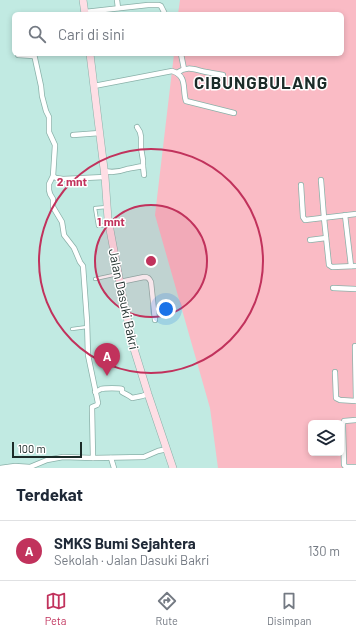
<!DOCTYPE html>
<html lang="id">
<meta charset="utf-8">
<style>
:root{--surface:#fff;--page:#f6f6f7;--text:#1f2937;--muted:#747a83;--line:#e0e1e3;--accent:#c1325c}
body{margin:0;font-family:Barlow,sans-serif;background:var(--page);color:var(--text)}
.controls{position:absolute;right:12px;bottom:12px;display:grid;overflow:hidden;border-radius:6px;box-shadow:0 2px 6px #0003}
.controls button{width:36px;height:36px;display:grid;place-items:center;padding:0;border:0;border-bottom:1px solid var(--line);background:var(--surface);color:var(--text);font:20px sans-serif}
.scale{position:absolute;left:12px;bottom:10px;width:70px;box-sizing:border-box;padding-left:4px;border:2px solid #1b2b28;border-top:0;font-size:11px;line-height:14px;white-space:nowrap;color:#1b2b28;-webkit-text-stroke:3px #fff;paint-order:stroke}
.you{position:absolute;left:166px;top:309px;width:14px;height:14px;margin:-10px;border:3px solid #fff;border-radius:50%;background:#1a73e8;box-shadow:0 0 0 6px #1a73e833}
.badge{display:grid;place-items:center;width:26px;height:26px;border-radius:50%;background:var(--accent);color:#fff;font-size:13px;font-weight:700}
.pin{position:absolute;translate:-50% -33px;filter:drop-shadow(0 1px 2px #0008)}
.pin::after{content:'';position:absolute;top:21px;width:14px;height:12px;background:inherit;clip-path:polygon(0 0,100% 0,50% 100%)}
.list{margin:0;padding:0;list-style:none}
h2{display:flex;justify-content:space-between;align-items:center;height:52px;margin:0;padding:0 16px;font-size:17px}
h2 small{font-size:13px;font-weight:400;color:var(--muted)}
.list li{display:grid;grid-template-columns:26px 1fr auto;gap:12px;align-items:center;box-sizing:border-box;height:60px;padding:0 16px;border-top:1px solid var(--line)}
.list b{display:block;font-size:15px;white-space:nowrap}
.list p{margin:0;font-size:13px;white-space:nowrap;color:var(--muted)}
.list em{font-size:13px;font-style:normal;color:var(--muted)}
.icon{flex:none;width:22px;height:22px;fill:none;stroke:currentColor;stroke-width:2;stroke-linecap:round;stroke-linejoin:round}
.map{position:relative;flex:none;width:356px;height:468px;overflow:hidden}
.search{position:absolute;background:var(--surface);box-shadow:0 2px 6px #0003;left:12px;right:12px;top:12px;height:44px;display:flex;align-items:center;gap:10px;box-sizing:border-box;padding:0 14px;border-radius:6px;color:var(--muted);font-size:15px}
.sheet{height:112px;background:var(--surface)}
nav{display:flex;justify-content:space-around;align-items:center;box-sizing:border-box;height:56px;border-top:1px solid var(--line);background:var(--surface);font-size:11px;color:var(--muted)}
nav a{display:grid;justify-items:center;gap:2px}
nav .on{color:var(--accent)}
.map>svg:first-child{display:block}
.green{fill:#fabbc5;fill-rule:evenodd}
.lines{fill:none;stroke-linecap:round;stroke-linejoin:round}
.service-casing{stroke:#8ab1a9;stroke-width:4}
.minor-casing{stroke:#8ab1a9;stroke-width:6}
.secondary-casing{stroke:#8ab1a9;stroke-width:8}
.service{stroke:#fff;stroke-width:2.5}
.minor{stroke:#fff;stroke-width:4.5}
.secondary{stroke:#fedee5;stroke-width:7}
.ring{fill:none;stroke:#c1325c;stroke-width:2}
.labels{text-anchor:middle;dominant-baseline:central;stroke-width:3;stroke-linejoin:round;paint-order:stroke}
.street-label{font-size:13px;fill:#1b2b28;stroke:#fff}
.district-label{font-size:17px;font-weight:bold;letter-spacing:1px;fill:#1b2b28;stroke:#fff}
.centre{fill:#c1325c;stroke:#fff;stroke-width:2}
.ring-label{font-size:12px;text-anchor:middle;font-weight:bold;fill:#c1325c;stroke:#fff;stroke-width:3;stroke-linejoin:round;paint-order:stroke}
</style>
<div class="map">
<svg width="356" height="468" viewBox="0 0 356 468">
<rect width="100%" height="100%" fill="#c1eae2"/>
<!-- green -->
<path class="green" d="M180,0h176v468h-138l-8,-60 -55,-193 19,-161h168v-40h-164zM311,423h30v30h-30z"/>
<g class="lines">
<defs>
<g id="service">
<path d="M107,207l-12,1 3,18 9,-1"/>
<path d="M95,279l23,-5"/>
<path d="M72,329l15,-2"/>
</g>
<g id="minor">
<path d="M117,0l1,8"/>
<path d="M85,12l63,-7h11l2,1 4,8"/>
<path d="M34,54l7,32 1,10 4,15 3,6v15l6,13 -2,31 -4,8v6l1,4 3,5v8l9,15 2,13 10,13 6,14 3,4 4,55 1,34 10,48 -1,2 -5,2v1l1,50"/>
<path d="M181,54l3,15"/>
<path d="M18,55l16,1"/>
<path d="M177,73c11,-8 18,-3 29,-1 5,1 11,2 17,3"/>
<path d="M94,86l78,-15c16,5 10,18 14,30l48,12"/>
<path d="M73,135l27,-2"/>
<path d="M143,166l1,9"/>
<path d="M104,171c9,2 15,1 23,-2 5,-1 11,-2 16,-3v-6l-2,-12v-11l-1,-5 -3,-5"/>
<path d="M53,176l3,2 7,1 42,-2"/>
<path d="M321,180l3,38 5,47 3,2 24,-1"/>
<path d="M301,185l2,32 2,3 51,-6"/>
<path d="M345,215l6,51"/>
<path d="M310,240l16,-2"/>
<path d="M120,282l24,-5c4,0 5,1 7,5l4,38"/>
<path d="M333,288l23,1"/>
<path d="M355,346l1,55"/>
<path d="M335,372l1,26 4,2 16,1"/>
<path d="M95,392c2,-1 5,-2 6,-3 3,-1 19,-1 21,0v3c3,2 7,3 10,6l10,-2 6,-2"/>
<path d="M356,420l-12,1 -1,2v4l1,38 2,2h10"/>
<path d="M111,458l3,10"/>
<path d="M0,468l15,-2 15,1 17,-7 16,-3 30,1 51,-1 14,-6 9,-2"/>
</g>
<g id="secondary">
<path d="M83,0l2,14"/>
<path d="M90,54l15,123 3,42 15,80 11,50 14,45 25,74"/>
</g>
</defs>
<!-- service casing -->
<use href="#service" class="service-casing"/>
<!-- minor casing -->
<use href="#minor" class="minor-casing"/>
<!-- secondary casing -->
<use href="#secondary" class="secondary-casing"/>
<!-- service -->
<use href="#service" class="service"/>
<!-- minor -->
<use href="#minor" class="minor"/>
<!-- secondary -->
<use href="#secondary" class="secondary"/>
</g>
<!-- distance rings -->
<circle cx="151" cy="261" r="56" fill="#c1325c" fill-opacity=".12"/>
<g class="ring">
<circle cx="151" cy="261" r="56"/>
<circle cx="151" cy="261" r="112"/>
</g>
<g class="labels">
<!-- street labels -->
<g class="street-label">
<text transform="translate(124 299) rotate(78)">Jalan Dasuki Bakri</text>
</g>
<!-- district labels -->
<g class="district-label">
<text x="261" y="82">CIBUNGBULANG</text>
</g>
</g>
<circle cx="151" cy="261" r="6" class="centre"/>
<g class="ring-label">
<text x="72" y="186">2 mnt</text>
<text x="111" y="226">1 mnt</text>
</g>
</svg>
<div class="controls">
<button><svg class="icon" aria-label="layers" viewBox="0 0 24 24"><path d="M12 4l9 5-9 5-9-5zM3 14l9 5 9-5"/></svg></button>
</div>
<div class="scale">100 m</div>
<div class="you"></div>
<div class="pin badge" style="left:107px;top:376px">A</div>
<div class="search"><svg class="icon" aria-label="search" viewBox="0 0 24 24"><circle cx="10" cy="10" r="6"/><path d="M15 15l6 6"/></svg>Cari di sini</div>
</div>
<section class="sheet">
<h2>Terdekat<small></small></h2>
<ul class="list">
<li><span class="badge">A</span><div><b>SMKS Bumi Sejahtera</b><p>Sekolah · Jalan Dasuki Bakri</p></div><em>130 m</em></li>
</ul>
</section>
<nav>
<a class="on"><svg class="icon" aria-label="map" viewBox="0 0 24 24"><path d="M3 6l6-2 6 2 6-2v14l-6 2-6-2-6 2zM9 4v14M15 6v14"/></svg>Peta</a>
<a><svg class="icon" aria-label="directions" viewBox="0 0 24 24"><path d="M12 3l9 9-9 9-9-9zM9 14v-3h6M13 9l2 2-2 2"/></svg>Rute</a>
<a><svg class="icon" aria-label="saved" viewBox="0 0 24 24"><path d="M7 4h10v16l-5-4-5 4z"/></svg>Disimpan</a>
</nav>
